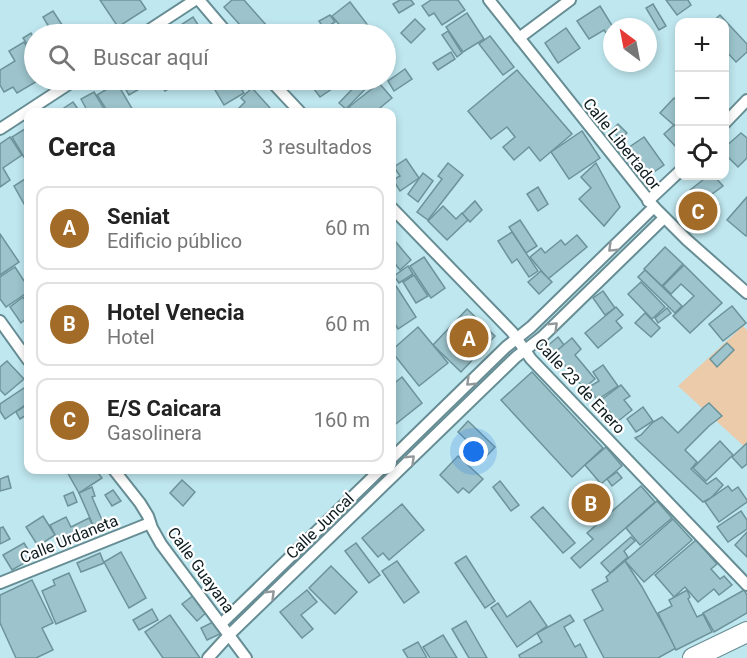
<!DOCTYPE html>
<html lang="es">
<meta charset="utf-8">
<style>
:root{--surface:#fff;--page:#f6f6f6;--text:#222;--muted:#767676;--line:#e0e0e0;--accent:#a36b28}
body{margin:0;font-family:Roboto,sans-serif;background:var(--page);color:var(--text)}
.controls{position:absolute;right:18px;top:18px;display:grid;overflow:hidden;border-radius:12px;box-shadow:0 3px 9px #0003}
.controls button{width:54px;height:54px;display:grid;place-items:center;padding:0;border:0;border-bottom:2px solid var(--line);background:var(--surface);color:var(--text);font:30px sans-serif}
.compass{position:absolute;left:603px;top:18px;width:54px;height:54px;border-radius:50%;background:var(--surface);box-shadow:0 3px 9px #0003;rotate:328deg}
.you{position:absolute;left:474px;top:452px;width:21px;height:21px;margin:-15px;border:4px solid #fff;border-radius:50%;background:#1a73e8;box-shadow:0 0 0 9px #1a73e833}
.badge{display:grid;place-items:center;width:39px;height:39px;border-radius:50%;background:var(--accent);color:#fff;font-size:20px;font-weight:700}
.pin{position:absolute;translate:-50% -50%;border:3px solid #fff;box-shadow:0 2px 6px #0006}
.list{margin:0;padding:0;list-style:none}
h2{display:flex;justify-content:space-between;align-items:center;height:78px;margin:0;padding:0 24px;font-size:26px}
h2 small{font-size:20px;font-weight:400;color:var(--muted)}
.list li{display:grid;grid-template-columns:39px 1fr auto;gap:18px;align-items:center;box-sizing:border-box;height:84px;margin:0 12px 12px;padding:0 12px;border:2px solid var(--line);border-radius:12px}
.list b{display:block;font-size:22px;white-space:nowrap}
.list p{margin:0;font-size:20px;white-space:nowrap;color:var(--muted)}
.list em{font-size:20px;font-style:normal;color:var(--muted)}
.icon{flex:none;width:33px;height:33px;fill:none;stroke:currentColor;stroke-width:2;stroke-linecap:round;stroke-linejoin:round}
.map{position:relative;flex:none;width:747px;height:658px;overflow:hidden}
.search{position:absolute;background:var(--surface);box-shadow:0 3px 9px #0003;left:24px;top:24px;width:372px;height:66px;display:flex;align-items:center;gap:15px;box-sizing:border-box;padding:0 21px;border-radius:33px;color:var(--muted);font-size:22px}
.panel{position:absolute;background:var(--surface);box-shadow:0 3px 9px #0003;left:24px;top:108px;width:372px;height:366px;border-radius:12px}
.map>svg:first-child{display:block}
.green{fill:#ebcbaa}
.building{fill:#9dc4cc;stroke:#6d939a;stroke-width:1.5}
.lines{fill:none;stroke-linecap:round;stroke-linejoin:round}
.street-casing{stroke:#678d94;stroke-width:14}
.highway-casing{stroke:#678d94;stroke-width:22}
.street{stroke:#fff;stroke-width:10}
.highway{stroke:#fff;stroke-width:20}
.oneway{stroke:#92989a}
.labels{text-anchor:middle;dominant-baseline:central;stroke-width:4.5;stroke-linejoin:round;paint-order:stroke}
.street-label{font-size:16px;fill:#0c1b1e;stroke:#fff}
</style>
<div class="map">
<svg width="747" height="658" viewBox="0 0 747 658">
<rect width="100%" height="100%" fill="#bfe7ef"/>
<!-- green -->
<path class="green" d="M743,326l4,4v119l-69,-63z"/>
<!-- building -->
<g class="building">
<path d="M100,0h40l6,9 -28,18z"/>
<path d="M232,0h12l23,26 -11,8h-8l-24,-27z"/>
<path d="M400,0h11l3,4 -15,9 -6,-9z"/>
<path d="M431,0h27l7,10 -23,15 -8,-12 -5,3 -7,-10z"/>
<path d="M666,0h22l3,5 -14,10z"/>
<path d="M350,2l23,30 -3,2h-23l-15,-18z"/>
<path d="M653,4l13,22 -7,4 -13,-22z"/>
<path d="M600,6l13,21h-1v15l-8,-12 -15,9 -12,-18z"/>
<path d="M53,11l15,23h-15l-10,-17z"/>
<path d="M467,13l17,26 -21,13 -17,-25z"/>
<path d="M330,15l5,7 -11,7 -5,-8z"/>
<path d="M720,15l27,29v8l-11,10 -12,-13v-27h-12z"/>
<path d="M193,17l11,17h-33l-1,-2z"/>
<path d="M415,19l10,10 -14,14 -10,-10z"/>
<path d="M566,28l14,20 -22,15 -13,-20z"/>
<path d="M448,31l14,22 -5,4 -15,-22z"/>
<path d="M31,33l3,6v7l-4,3 -7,-11z"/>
<path d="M490,36l24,31 -11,8 -24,-31z"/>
<path d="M24,42l5,8 5,-4v34h5l-22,13 -4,-6 -9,5 -4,-7v-15l15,-9 -6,-10z"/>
<path d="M451,52l4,7 -17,11 -5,-7z"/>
<path d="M405,69l7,10 -18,12 -6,-10z"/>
<path d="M517,70l55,64 -32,27 -11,-14 -15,13 -11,-13 12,-10 -8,-10 -16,12 -23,-28z"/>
<path d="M120,80h35l-26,15z"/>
<path d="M158,80h20l2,2 -15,9z"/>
<path d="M217,80h19l8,13 -20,12 -9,-15 6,-4z"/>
<path d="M317,80h28l-25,17 -10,-13z"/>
<path d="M361,80h13l-28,29 -7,-6z"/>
<path d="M117,83l17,29h-26l-11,-17z"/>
<path d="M379,83l13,15 -17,14h-22l-4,-5z"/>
<path d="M252,88l18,20 -5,4h-22l-4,-4 6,-6 -4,-4z"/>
<path d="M94,92l12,20h-18l-7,-13z"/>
<path d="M674,98l6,5v19l-5,4 -15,-13z"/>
<path d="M73,102l7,10h-22z"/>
<path d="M618,124l9,9 -7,6 -8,-9z"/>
<path d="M674,125l6,6v13l-4,3 -12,-13z"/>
<path d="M28,127v37l-16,-27z"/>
<path d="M582,131l18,27 -31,21 -18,-27z"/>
<path d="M741,133l6,5v20l-9,9 -14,-14v-5z"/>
<path d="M10,137l12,18 -19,13 7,12 -10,7v-43z"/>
<path d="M644,137l20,28 -16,11 -20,-28z"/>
<path d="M406,159l13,19 -19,13 -7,-11 7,-4 -6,-9z"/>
<path d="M448,163l15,12 -35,45 -11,-8 25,-33 -4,-3z"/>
<path d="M596,163l24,44 -16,19 -25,-27 12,-11 -10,-11z"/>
<path d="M423,173l10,8 -15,21 -10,-8z"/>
<path d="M708,176h6l9,10 -12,9 8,10 -10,8 -19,-23z"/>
<path d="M28,177v34l-14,-25z"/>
<path d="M538,187l10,17 -10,7 -11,-17z"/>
<path d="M747,197v38l-1,1 -19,-16z"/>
<path d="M475,201l7,9 -12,12 -8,-8z"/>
<path d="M443,206l13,13 6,-6 6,7 -21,20 -19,-19z"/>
<path d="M520,220l17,26 -11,7 -17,-26z"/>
<path d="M512,232l26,39 -9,6 -12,-18 -5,4 -14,-22z"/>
<path d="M0,234l19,28 -19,13z"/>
<path d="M577,235l10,12 -39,32 -18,-22 11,-9 4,5 16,-13 4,5z"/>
<path d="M395,241l16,19 -11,10 -8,-10v-16z"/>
<path d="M665,247l18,17 -21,22 -18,-17z"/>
<path d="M424,257l21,31 -14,10 -21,-32z"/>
<path d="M684,265l38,38 -32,30 -17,-17 21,-20 -13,-12 -10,10 -8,-8z"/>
<path d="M408,266l5,8 -14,9 -5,-7z"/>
<path d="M15,267l13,20v5l-22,15 -6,-8v-22z"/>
<path d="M645,270l37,36 -7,7 -37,-36z"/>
<path d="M541,271l11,11 -13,12 -11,-12z"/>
<path d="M414,275l14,21 -12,7 -13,-21z"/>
<path d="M641,282l24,25 -13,12 -24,-25z"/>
<path d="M396,286l20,31 -18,12 -6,-10v-30z"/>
<path d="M603,291l12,17 -10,7 -12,-17z"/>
<path d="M23,297l5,8v12l-7,6 -11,-16z"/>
<path d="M732,306l14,17 -23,18 -14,-17z"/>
<path d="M616,307l7,8 -7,6 6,7 -24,20 -13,-15z"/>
<path d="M667,308l4,5 -13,10 -3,-5z"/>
<path d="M467,309l28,27 -34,36 -28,-27z"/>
<path d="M645,313l15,15 -9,9 -16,-14z"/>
<path d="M418,327l30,36 -29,23 -27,-34v-2z"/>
<path d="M558,337l6,8 -12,10 -6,-8z"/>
<path d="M572,338l9,11 -6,6 20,24 -11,9 -30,-35z"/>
<path d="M727,343l7,7 -17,17 -7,-8z"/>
<path d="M7,361l17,18 -19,16 -5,-5v-23z"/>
<path d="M603,365l15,21 -21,14 -8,-13 10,-6 -6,-9z"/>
<path d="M532,372l71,76 -31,29 -71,-77z"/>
<path d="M402,377l20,26 -30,24v-42z"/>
<path d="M621,385l9,11 -6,4 8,10 -15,12 -16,-22z"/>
<path d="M24,388l4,6v9l-23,16 -5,-8v-7z"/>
<path d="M709,403l13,13 -13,10 -24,24 12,12 -6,7 16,15 9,-6 7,7 -12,13 -8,4 -68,-64 6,-3 12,-13 9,-5 16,16 26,-26z"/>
<path d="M28,404v10l-8,5 -4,-7z"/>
<path d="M643,407l10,14 -17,11 -9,-13z"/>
<path d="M468,421l27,26 -10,11 -27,-26z"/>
<path d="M720,441l13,14 -27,26 -13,-13z"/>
<path d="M747,443v21l-5,4 -10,-11z"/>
<path d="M606,447l16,19 -21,18 -16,-19z"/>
<path d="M458,456l25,23 -14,14 -6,-5 -5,5 -18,-18z"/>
<path d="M66,470h30l6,8 -23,15z"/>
<path d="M617,472l5,6 -10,8 -5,-7z"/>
<path d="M8,476l3,12 -11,3v-12z"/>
<path d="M182,480l13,12 -12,14 -13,-13z"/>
<path d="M500,481l19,24 -8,6 -18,-24z"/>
<path d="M641,486l14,16 -75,66 -9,-10 22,-19 -6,-6z"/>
<path d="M728,486l4,5 6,-4 9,13v2l-28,20 -14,-20z"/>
<path d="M92,487l3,9 -3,1 13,30 -9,5 -17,-39z"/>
<path d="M113,490l8,11 -9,5 -7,-11z"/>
<path d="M73,492l4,10 -9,4 -4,-10z"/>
<path d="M657,501l15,17 -32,27 -14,-17z"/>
<path d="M402,504l22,26 -35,30 -6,-7 -5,4 -16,-19z"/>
<path d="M543,507l32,36 -12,10 -32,-36z"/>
<path d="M741,511l6,9v9l-19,13 -11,-15z"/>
<path d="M43,516l12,19 -17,11 -12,-19z"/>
<path d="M66,517l5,10 18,-9 7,14 -34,16 -12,-23z"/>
<path d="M673,519l19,21 -48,42 -19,-21z"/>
<path d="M3,527l7,12 -10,5v-16z"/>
<path d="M747,532v25l-12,-12z"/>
<path d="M631,537l4,4 -11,10 4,6 -18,16 -9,-10z"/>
<path d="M696,540l21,24 -6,5 9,10 4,-3 8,9 -13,10 -5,-6 -16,13 -13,-15 -11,10 -19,-22z"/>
<path d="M24,543l9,15 -21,12 -9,-15z"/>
<path d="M356,543l24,32 -11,8 -24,-32z"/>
<path d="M121,552l25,46 -17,10 -25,-46z"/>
<path d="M100,553l4,10 -23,9 -4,-9z"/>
<path d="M466,556l29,45 -10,7 -30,-45z"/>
<path d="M397,561l22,31 -15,11 -22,-32z"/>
<path d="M625,561l17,26 34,61 -18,10h-54l-20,-38 19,-10 -11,-20 16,-9 -2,-4z"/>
<path d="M331,566l26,26 -22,22 -26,-26z"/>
<path d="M69,573l17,38 -30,13 -14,-33 13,-6 -2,-5z"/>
<path d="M32,580l21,43 -11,5 11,22 -17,8h-20l-16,-35v-28z"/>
<path d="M307,590l10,12 -16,13 12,14 -11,9 -22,-26z"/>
<path d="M687,590l3,7 -2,2 9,18 6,-3 9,18 -36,18 -18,-37 14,-7 -3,-6z"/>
<path d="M744,590l3,5v18l-33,19 -11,-19z"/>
<path d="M194,595l14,16 -11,10 -15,-17z"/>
<path d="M530,601l17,25 -30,21 -26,-39 7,-5 9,14z"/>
<path d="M152,609l6,11 -19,10 -6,-10z"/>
<path d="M170,615l30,43h-37l-18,-26z"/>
<path d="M570,615l4,6 -10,6 11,20 5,-3 7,14h-67l-1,-3 23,-13 -5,-9z"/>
<path d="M215,621l7,12 -15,7 -6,-12z"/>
<path d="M466,621l21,37h-18l-17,-29z"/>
<path d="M443,635l14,23h-27l-7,-11z"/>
<path d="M418,642l9,16h-19l-5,-8z"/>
</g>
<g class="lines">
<defs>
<g id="street">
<path d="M199,0l29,34"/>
<path d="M489,0l165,207 33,33 60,53"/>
<path d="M143,34l52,-34"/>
<path d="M519,38l51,-38"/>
<path d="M270,80l30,32"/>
<path d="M724,124l23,-24"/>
<path d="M0,129l75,-49"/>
<path d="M648,201l32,-30"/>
<path d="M392,208l120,124 19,27 216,226"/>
<path d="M0,321l28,39"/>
<path d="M392,458l114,-111 25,-20 123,-120"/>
<path d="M114,470l26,33 8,13 4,12 9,16 85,114"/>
<path d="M0,583l150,-60"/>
<path d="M221,624l159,-154"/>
<path d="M208,658l21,-23 287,-278 26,-20 122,-119"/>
</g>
<path id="highway" d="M693,658l54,-26"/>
</defs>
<!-- street casing -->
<use href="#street" class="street-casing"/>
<!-- highway casing -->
<use href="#highway" class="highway-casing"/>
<!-- street -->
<use href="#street" class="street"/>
<!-- highway -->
<use href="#highway" class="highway"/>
</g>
<!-- one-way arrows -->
<defs><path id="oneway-chevron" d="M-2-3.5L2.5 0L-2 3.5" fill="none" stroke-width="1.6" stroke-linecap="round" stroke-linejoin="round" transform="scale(1.5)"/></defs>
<g class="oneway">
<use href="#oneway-chevron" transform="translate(612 248) rotate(136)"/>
<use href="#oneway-chevron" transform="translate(554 326) rotate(-44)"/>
<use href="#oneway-chevron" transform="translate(470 382) rotate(136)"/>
<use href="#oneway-chevron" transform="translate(411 459) rotate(-44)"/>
<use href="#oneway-chevron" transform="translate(271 594) rotate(-44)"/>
</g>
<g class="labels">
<!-- street labels -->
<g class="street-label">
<text transform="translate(622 144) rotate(51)">Calle Libertador</text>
<text transform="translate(580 386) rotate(47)">Calle 23 de Enero</text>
<text transform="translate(320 526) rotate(-44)">Calle Juncal</text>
<text transform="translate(69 539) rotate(-22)">Calle Urdaneta</text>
<text transform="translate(201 570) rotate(54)">Calle Guayana</text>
</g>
</g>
</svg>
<div class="controls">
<button>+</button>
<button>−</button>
<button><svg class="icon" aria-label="locate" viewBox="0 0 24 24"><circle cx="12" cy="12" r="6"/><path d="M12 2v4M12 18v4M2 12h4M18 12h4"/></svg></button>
</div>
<svg class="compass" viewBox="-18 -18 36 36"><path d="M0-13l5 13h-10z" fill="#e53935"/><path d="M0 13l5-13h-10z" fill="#767676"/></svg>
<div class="you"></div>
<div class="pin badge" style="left:469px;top:338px">A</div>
<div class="pin badge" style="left:591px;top:503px">B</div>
<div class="pin badge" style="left:698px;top:211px">C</div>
<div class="search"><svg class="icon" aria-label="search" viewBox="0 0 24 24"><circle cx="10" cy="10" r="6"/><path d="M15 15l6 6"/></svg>Buscar aquí</div>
<section class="panel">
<h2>Cerca<small>3 resultados</small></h2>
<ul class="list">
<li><span class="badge">A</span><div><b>Seniat</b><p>Edificio público</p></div><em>60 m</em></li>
<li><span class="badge">B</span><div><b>Hotel Venecia</b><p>Hotel</p></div><em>60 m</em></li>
<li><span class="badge">C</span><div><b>E/S Caicara</b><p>Gasolinera</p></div><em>160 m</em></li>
</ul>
</section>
</div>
